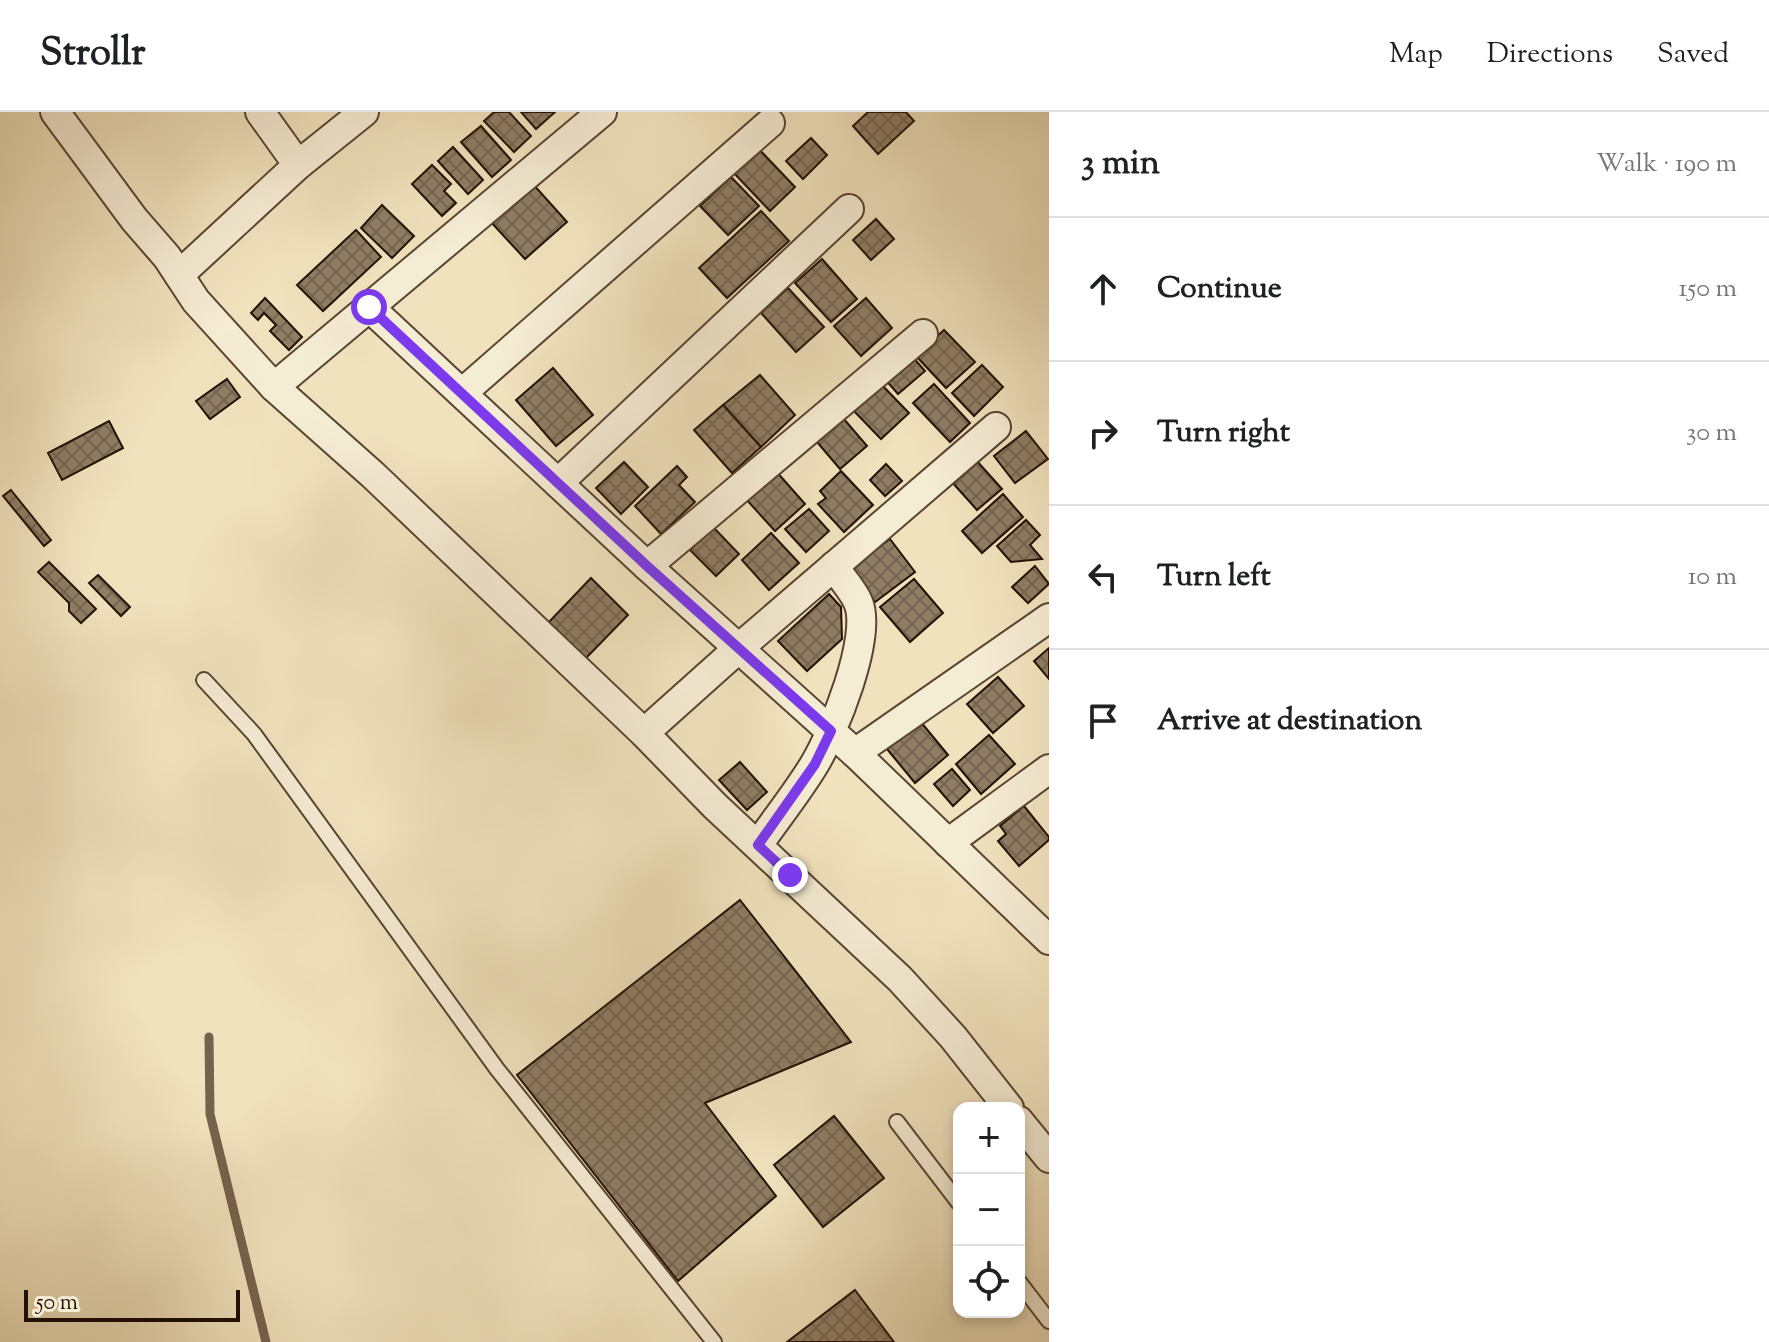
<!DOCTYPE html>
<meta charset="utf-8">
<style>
:root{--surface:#fff;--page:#f2f2f2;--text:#202124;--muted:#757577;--line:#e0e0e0}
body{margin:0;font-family:"Sorts Mill Goudy",serif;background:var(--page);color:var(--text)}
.controls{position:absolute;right:24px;bottom:24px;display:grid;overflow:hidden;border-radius:16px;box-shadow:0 4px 12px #0003}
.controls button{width:72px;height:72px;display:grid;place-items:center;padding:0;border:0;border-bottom:2px solid var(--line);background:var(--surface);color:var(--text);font:40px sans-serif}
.scale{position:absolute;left:24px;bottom:20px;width:216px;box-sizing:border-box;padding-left:8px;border:4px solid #251004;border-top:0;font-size:22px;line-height:28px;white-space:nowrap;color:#251004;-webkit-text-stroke:6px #f5ecd4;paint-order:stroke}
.stop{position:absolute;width:24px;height:24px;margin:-18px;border:6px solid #7c3aed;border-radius:50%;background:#fff}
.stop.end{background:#7c3aed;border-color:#fff;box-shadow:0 2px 8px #0008}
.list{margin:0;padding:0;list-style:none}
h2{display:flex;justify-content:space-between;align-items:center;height:104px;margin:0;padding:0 32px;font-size:34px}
h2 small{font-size:26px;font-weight:400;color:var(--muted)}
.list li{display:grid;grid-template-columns:52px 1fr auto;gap:24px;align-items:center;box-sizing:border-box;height:144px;padding:0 32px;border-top:2px solid var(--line)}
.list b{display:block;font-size:30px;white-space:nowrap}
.list em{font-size:26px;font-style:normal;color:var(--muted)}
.icon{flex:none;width:44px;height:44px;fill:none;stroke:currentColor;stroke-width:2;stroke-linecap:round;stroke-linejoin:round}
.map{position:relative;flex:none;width:1049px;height:1230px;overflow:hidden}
header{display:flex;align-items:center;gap:48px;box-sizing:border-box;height:112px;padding:0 40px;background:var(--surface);border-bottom:2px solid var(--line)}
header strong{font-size:38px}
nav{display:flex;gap:44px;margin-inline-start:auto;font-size:28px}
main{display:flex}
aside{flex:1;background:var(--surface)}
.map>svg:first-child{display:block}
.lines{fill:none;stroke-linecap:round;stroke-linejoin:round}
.stream{stroke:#75634d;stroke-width:9}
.building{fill:url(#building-cross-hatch);stroke:#251004;stroke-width:2}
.service-casing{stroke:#584432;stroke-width:18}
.minor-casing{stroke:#584432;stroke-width:32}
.service{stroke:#f5ecd4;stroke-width:14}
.minor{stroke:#f5ecd4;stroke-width:28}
.route{stroke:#7c3aed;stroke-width:10}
</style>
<header>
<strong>Strollr</strong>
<nav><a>Map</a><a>Directions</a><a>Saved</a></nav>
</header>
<main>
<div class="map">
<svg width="1049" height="1230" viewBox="0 0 1049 1230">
<defs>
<pattern id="building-cross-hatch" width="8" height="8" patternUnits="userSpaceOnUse" patternTransform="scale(2)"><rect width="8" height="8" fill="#8f7d64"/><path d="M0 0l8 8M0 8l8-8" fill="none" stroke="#756550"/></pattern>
</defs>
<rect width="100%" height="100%" fill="#f0e2bd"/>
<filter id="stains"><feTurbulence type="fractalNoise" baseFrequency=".0025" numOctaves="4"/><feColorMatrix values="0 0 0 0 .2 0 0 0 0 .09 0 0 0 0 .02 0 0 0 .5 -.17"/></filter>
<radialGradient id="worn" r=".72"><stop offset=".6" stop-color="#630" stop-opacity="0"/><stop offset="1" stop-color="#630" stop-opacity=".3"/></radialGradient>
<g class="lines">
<!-- stream -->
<path class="stream" d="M209,925l1,77 56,228"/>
</g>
<!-- building -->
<g class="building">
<path d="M494,0h15l22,24 -17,16 -30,-31z"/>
<path d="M521,0h34l-19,17z"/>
<path d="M868,0h38l8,9 -36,33 -25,-28z"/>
<path d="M481,14l30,34 -19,17 -31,-35z"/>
<path d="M811,26l16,17 -24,24 -17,-18z"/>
<path d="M453,35l30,33 -15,14 -30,-33z"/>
<path d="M757,35l38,40 -25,24 -38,-40z"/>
<path d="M432,53l19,19 -7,7 12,12 -14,13 -30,-32z"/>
<path d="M731,65l28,29 -31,29 -28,-29z"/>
<path d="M532,71l35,39 -42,37 -35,-38z"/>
<path d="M382,93l32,31 -22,22 -31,-30z"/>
<path d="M761,99l28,30 -62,57 -28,-30z"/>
<path d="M876,107l18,20 -23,21 -18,-20z"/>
<path d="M356,118l25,27 -58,54 -26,-26z"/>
<path d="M822,147l35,40 -26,23 -36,-39z"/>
<path d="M788,176l36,39 -28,25 -35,-39z"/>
<path d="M265,186l37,39 -13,13 -19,-19 6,-6 -12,-12 -6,7 -7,-7z"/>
<path d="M866,186l26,30 -31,28 -27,-30z"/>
<path d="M944,218l31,32 -29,26 -30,-32z"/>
<path d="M910,242l15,17 -27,23 -14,-16z"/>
<path d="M982,253l21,22 -29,29 -22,-23z"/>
<path d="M553,256l40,47 -37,31 -40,-46z"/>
<path d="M760,263l35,40 -34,32 -38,-42z"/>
<path d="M227,267l13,18 -30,22 -14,-18z"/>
<path d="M880,271l29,30 -28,26 -29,-30z"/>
<path d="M934,272l36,39 -20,19 -37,-39z"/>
<path d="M723,293l38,42 -29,26 -38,-43z"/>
<path d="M843,306l24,28 -27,23 -23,-27z"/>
<path d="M109,309l14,27 -61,32 -14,-27z"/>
<path d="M1026,319l22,28 -33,24 -21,-27z"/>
<path d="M976,348l26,29 -25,21 -26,-29z"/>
<path d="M624,350l24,25 -27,27 -25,-26z"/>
<path d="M886,352l16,17 -17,15 -15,-16z"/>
<path d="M677,354l10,11 -8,8 16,17 -34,32 -26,-28z"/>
<path d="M775,358l30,34 -30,27 -30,-33z"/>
<path d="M841,359l32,34 -29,27 -26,-28 8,-6 -6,-7z"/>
<path d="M11,378l40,50 -7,6 -41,-50z"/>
<path d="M1003,382l20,23 -41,36 -20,-22z"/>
<path d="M809,397l20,22 -23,21 -21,-23z"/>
<path d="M1026,408l14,15 -10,10 12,14 -31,3 -14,-16z"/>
<path d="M713,415l26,27 -23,22 -26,-26z"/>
<path d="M771,421l28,30 -30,27 -27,-30z"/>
<path d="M890,427l25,33 -40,30 -25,-34z"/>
<path d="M49,450l47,47 -15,14 -12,-12v-8l-31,-31z"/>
<path d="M1035,454l14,18 -21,19 -16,-16z"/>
<path d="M98,463l32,32 -9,9 -32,-33z"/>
<path d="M591,466l37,37 -43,44 -37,-36z"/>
<path d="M914,467l29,34 -33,29 -30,-35z"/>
<path d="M829,482l12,13 1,32 -35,32 -29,-30z"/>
<path d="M1049,536v31l-15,-18z"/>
<path d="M998,565l26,29 -31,27 -26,-29z"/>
<path d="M920,609l28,34 -33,28 -28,-34z"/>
<path d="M989,623l26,29 -34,30 -25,-30z"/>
<path d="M740,650l27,30 -20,18 -28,-30z"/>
<path d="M952,657l18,21 -17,16 -19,-22z"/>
<path d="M1024,694l25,31v3l-30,26 -21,-25 8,-7 -6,-8z"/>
<path d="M740,788l111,142 -146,61 71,93 -98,85 -161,-206z"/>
<path d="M834,1004l50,62 -61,49 -49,-62z"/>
<path d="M855,1178l39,52h-107z"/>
</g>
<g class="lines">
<defs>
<g id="service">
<path d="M204,568l50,54 243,335 217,273"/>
<path d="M897,1010l62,81"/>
<path d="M1019,1170l30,39"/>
</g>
<g id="minor">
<path d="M55,0l79,107 33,38 29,44 78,86 99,88 271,258 71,73 185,173 53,58 56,71"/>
<path d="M298,53l66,-53"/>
<path d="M179,163l119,-110 -38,-53"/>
<path d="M369,195l278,259 208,187 194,187"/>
<path d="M274,275l328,-275"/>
<path d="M462,281l308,-270"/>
<path d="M558,371l291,-274"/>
<path d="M647,454l276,-232"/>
<path d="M644,621l95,-85 257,-221"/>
<path d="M855,641l194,-135"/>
<path d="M948,731l101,-74"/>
<path d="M758,733c18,-26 39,-52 56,-80 19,-31 59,-129 44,-163 -5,-12 -17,-24 -24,-36"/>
<path d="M1019,1009l30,37"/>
</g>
</defs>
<!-- service casing -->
<use href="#service" class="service-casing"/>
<!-- minor casing -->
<use href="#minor" class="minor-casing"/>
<!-- service -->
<use href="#service" class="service"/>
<!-- minor -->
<use href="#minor" class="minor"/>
</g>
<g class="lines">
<!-- route -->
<path class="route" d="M369,195l278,259 184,165 -16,33 -57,81 32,30"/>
</g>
<rect width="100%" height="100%" filter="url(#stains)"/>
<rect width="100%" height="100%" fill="url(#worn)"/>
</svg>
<div class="controls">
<button>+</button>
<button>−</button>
<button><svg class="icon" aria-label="locate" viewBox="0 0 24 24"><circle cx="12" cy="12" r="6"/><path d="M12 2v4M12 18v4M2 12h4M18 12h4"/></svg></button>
</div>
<div class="scale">50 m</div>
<div class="stop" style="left:369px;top:195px"></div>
<div class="stop end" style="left:790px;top:763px"></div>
</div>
<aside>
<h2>3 min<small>Walk · 190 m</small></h2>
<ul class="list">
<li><svg class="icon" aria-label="ahead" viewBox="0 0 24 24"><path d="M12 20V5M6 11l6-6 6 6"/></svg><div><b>Continue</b></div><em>150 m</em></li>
<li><svg class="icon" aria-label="right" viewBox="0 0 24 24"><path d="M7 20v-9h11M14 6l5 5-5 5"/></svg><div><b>Turn right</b></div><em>30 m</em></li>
<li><svg class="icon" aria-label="left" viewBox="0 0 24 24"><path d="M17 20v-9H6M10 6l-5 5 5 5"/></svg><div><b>Turn left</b></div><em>10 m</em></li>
<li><svg class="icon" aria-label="arrive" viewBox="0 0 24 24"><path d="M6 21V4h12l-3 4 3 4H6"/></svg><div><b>Arrive at destination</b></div></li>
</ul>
</aside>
</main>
